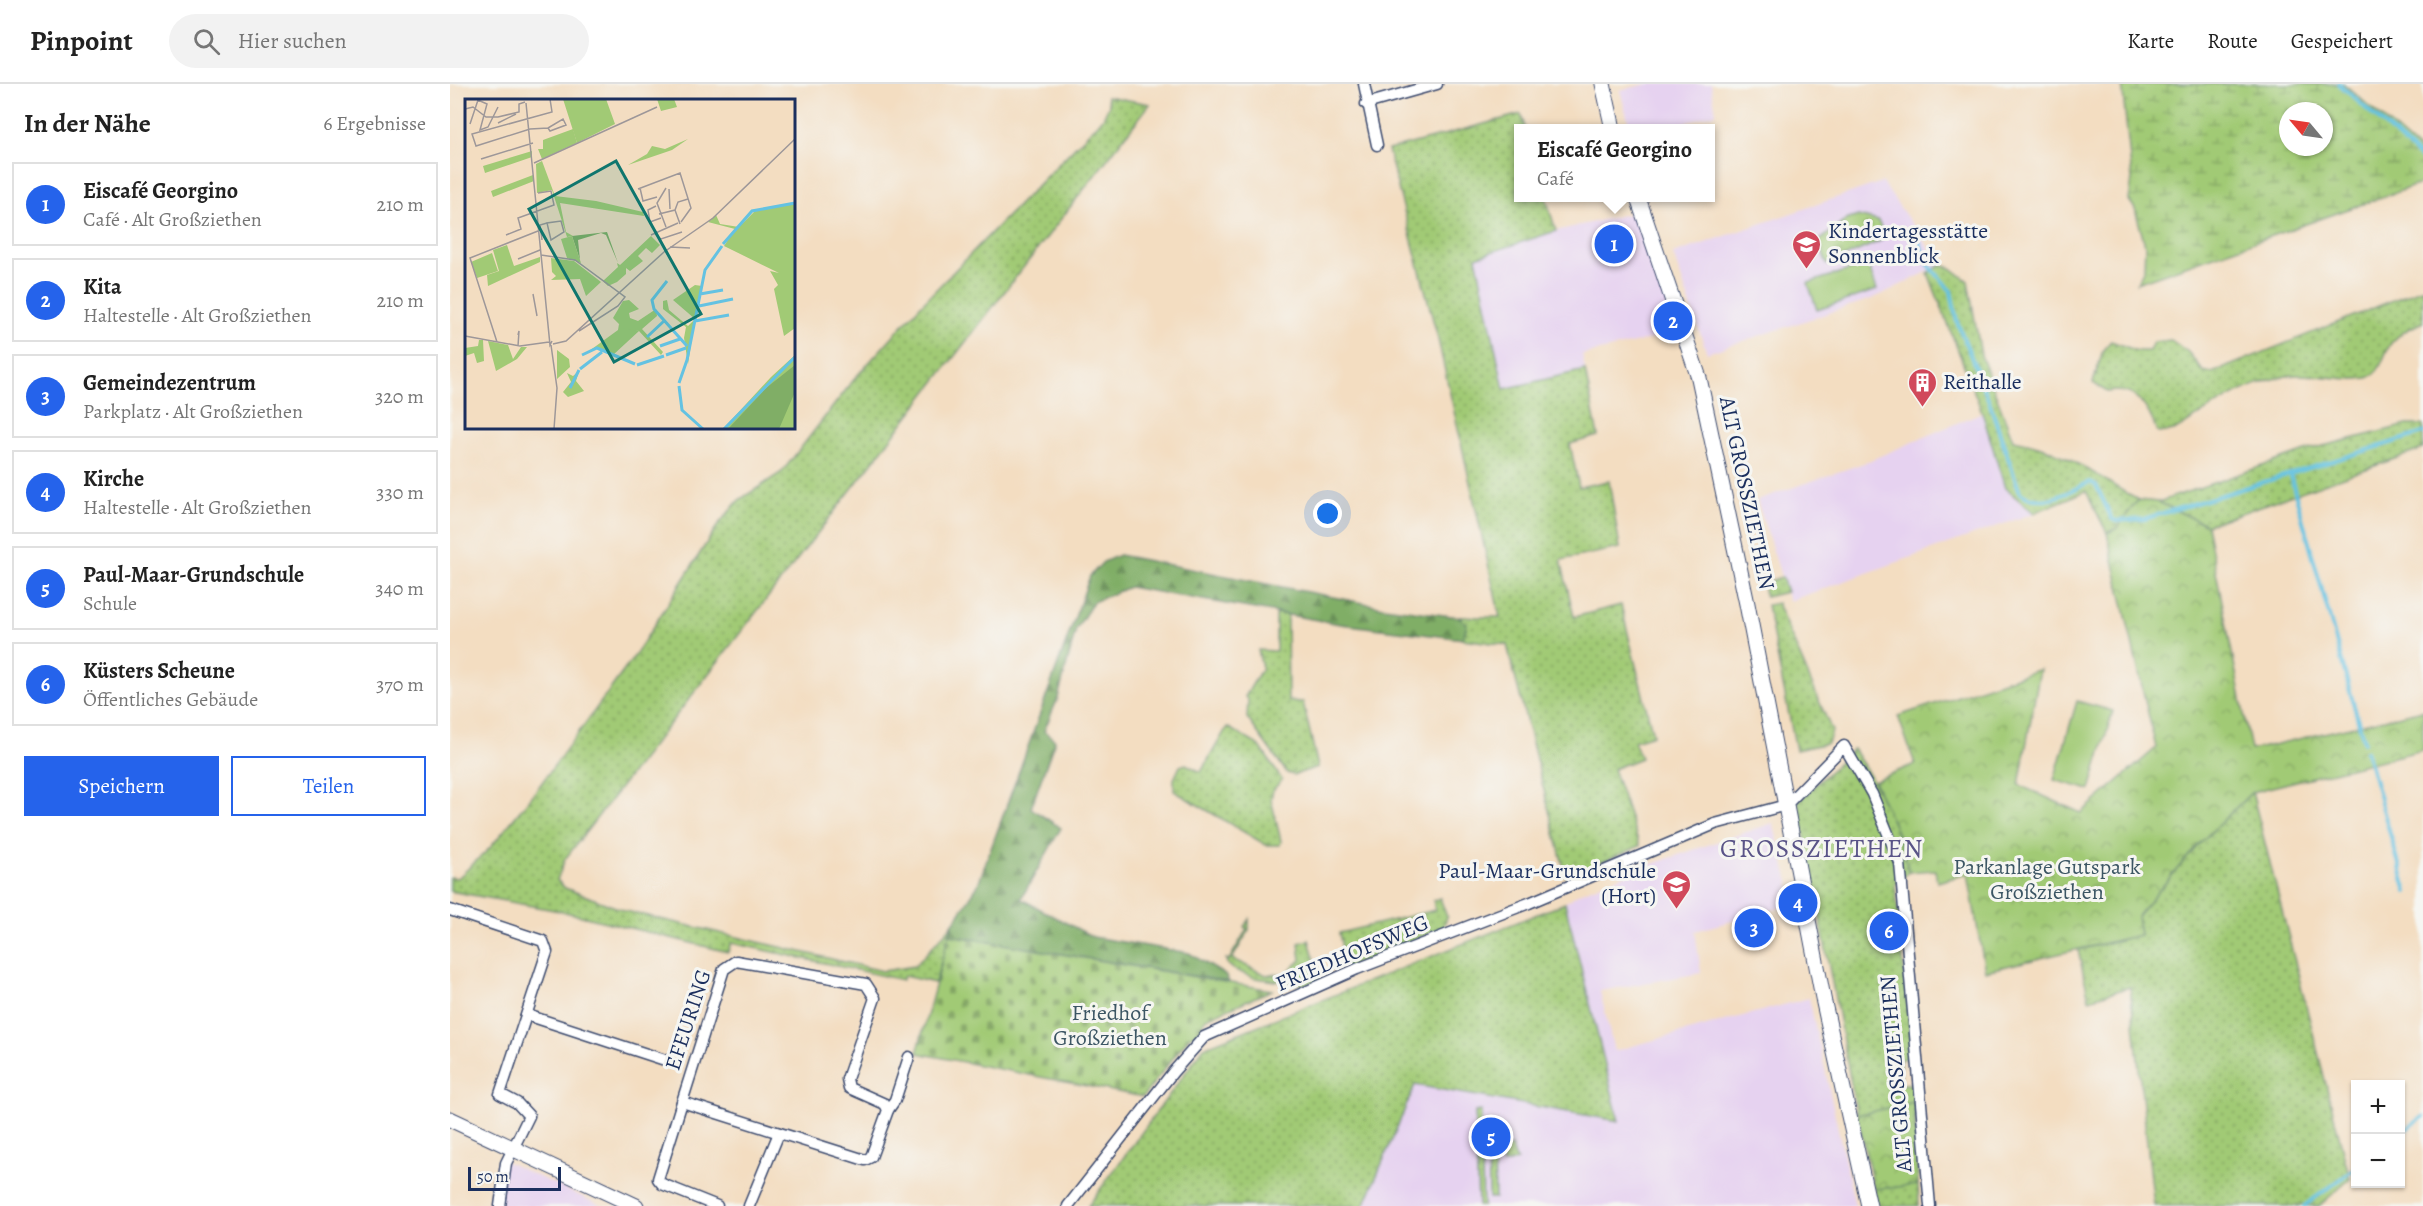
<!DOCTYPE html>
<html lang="de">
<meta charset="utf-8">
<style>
:root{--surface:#fff;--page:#f2f2f2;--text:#222;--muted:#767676;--line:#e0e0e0;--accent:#2563eb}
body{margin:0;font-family:Alegreya,serif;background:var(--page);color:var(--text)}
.controls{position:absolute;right:18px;bottom:18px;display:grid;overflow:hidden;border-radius:0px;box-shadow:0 2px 4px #0004}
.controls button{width:54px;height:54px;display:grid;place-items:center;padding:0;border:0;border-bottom:2px solid var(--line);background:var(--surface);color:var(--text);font:30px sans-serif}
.compass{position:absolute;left:1829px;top:18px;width:54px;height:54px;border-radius:50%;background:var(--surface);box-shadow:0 2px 4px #0004;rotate:299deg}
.scale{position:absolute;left:18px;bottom:15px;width:93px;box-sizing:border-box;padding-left:6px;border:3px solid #1b2f5e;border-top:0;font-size:16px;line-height:21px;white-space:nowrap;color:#1b2f5e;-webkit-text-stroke:4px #f6f6f2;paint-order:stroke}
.you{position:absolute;left:878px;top:430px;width:21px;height:21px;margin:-15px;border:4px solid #fff;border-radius:50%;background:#1a73e8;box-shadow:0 0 0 9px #1a73e833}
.badge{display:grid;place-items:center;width:39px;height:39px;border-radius:50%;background:var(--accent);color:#fff;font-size:20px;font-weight:700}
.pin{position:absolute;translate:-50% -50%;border:3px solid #fff;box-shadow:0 2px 6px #0006}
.popup{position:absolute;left:1064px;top:40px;width:201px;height:78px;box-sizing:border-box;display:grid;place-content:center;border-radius:0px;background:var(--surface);filter:drop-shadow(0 2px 4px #0005);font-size:20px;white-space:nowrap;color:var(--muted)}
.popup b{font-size:22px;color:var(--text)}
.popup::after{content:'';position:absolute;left:50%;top:100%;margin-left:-12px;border:12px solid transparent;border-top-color:var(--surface)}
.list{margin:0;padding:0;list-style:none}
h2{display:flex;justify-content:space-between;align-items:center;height:78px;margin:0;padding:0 24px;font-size:26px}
h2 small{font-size:20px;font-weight:400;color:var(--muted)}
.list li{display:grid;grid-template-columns:39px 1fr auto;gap:18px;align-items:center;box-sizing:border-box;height:84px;margin:0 12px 12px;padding:0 12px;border:2px solid var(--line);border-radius:0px}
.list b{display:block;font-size:22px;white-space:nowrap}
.list p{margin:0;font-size:20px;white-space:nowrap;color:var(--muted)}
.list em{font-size:20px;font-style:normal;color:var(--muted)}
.actions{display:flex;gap:12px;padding:18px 24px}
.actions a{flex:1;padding:14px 0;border:2px solid var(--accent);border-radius:0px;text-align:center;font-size:21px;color:var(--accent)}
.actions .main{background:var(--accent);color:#fff}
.icon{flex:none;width:33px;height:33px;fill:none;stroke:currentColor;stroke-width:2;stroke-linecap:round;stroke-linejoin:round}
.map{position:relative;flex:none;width:1973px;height:1122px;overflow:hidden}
header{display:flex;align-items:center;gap:36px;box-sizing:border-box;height:84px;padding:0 30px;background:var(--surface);border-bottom:2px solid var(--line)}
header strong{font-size:28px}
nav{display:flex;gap:33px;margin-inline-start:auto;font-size:21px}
.search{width:420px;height:54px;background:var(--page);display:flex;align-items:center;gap:15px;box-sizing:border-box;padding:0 21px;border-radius:33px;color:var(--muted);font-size:22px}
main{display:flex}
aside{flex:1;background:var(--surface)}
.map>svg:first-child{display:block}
.built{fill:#e6d2f0}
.grass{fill:url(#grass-dots);stroke:#5e7c6a;stroke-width:1.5}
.forest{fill:url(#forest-firs);stroke:#4e6e62;stroke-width:1.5}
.wetland{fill:url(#wetland-marsh);stroke:#5e7c6a;stroke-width:1.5;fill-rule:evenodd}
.sand{fill:url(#sand-dots);stroke:#84847e;stroke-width:1.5}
.cemetery{fill:url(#cemetery-stones);stroke:#5e7c6a;stroke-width:1.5}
.park{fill:url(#park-crowns);stroke:#5e7c6a;stroke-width:1.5}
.garden{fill:#a1ca75;stroke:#5e7c6a;stroke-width:1.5}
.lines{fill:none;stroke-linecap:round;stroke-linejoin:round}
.stream{stroke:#64c2e2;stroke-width:4}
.street-casing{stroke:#3b496d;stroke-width:13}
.secondary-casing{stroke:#3b496d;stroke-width:17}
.street{stroke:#fff;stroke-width:10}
.secondary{stroke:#fff;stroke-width:15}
.labels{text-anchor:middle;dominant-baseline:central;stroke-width:6;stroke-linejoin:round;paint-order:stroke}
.poi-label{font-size:22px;fill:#1b2f5e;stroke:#f6f6f2;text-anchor:start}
.street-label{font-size:22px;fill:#1b2f5e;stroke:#f6f6f2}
.park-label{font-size:22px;fill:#3c5664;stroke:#f6f6f2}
.quarter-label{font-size:26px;letter-spacing:1.5px;fill:#5a5488;stroke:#f6f6f2}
.inset-river{fill:none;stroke:#64c2e2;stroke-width:3}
.inset-road{fill:none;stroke:#9d9799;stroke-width:1.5}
.view{fill:#0f766e;fill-opacity:0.15;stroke:#0f766e;stroke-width:3}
.inset-edge{fill:none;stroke:#1b2f5e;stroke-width:3}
</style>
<header>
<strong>Pinpoint</strong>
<div class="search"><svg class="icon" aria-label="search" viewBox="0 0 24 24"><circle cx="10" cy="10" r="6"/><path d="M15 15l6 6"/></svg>Hier suchen</div>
<nav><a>Karte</a><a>Route</a><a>Gespeichert</a></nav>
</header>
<main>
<aside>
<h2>In der Nähe<small>6 Ergebnisse</small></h2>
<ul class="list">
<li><span class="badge">1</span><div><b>Eiscafé Georgino</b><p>Café · Alt Großziethen</p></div><em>210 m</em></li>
<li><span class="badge">2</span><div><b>Kita</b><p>Haltestelle · Alt Großziethen</p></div><em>210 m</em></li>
<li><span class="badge">3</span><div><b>Gemeindezentrum</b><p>Parkplatz · Alt Großziethen</p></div><em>320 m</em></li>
<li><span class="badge">4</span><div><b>Kirche</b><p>Haltestelle · Alt Großziethen</p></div><em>330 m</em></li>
<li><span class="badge">5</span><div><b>Paul-Maar-Grundschule</b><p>Schule</p></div><em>340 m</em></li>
<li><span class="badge">6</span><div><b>Küsters Scheune</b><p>Öffentliches Gebäude</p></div><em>370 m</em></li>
</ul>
<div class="actions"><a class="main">Speichern</a><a>Teilen</a></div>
</aside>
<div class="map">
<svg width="1973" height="1122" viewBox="0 0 1973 1122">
<defs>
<pattern id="grass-dots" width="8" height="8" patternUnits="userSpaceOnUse" patternTransform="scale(1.5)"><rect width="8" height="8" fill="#a1ca75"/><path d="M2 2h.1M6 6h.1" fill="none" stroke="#82a463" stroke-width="1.8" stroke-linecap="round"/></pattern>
<pattern id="forest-firs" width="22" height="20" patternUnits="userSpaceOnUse" patternTransform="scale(1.5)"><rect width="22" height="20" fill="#80ae66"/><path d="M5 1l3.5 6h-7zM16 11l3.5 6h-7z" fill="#688e57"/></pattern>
<pattern id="wetland-marsh" width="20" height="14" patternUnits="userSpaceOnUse" patternTransform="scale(1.5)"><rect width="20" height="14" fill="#a1ca75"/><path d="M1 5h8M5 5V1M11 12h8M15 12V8" fill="none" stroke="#82a463"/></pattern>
<pattern id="sand-dots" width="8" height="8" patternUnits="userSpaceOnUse" patternTransform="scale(1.5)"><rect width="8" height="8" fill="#eeda9e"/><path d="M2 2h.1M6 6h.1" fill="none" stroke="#ccbb8a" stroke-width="1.8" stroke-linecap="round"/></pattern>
<pattern id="cemetery-stones" width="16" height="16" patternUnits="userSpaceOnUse" patternTransform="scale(1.5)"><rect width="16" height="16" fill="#a1ca75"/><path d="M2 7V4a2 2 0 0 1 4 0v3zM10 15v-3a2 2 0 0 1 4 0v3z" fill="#82a463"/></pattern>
<pattern id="park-crowns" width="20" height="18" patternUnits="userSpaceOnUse" patternTransform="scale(1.5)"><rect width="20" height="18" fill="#a1ca75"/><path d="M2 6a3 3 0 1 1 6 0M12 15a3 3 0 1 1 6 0" fill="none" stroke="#82a463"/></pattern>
</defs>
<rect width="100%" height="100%" fill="#f6f6f2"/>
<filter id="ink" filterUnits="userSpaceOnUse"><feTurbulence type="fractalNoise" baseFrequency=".0167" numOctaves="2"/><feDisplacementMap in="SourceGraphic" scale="12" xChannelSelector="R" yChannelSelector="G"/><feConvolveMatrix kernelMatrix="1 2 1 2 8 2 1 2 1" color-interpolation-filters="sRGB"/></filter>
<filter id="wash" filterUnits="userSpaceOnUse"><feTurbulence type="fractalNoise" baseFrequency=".008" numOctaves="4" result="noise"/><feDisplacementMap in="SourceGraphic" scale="24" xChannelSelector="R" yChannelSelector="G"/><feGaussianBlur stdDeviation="1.35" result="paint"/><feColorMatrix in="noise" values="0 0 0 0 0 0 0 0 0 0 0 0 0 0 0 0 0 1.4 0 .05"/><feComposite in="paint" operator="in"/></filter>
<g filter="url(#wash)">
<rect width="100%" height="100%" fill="#f3ddc1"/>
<!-- built -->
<g class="built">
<path d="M1198,0h63l5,29 -47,15h-39l-10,-38z"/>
<path d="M1432,98l59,83 -67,33 -167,55 -34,-99z"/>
<path d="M1186,128l42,121 -96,22 3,15 -81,20 -28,-133 80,-26z"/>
<path d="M1542,324l40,93 2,12 -245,88 -32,-101 107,-37z"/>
<path d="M1323,739l22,81 -100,27 6,42 -101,18 14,60 195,-53 46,208h-491l51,-121 204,35 -54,-217 14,-10 70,-28z"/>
<path d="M48,1074l104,48h-111z"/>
</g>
<!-- grass -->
<g class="grass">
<path d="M657,12l43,8 -585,755 -8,21 8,8 61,23 257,60 32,-5 37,-41 -17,58 -31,-7 -2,4 -171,-37 -3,9 -163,-40 -115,-21v-14l8,1 32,-30 42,-52 104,-142 82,-129 21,-25 43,-28 74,-95 64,-71 183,-188 6,-13z"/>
<path d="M1071,30l4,14 -7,1v69h28l10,33 -80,26 28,132 81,-19 13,66 -28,8 9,43 30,-6 11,67 -59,12 13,57 47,-12 32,130 -19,6 7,17 -28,11 27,77 -74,31 -59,-232 -44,-6 3,-15 -7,-7h41l-63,-282 -49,-185z"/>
<path d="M1491,181l10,3 17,13 13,74 32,85c47,7 85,37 125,60l-22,29 -9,4 -21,-42 -52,22 -29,-25 -23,-76 -54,-139z"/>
<path d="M1973,204v34c-11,5 -22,10 -31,20 -9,11 -10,32 -25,36 -22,4 -47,-4 -69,-3 -45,2 -87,34 -124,56l-16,2c-11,-25 -20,-47 -51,-41l-14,-9 10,-33 8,-9 26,10h12l4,-9 18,-2 17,12 15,19 9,2z"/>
<path d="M1957,341h16v24l-216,76 -49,-23 153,-53z"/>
<path d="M1332,493l5,15 -22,5 -2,-14z"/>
<path d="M1327,519l55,128 -4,12 -32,7 -29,-145z"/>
<path d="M826,529l11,2 1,86 15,1 15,65 -24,8 -7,-2 -40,-55 1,-18 -3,-3 17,-29 -4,-18 18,1z"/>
<path d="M777,643l33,19 22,34 -9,10 -2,9 10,42 -1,4h-14l-92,-54v-12l6,-13 6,-2 15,8z"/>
<path d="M1403,665c26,38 45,78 56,123l-14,12 18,174 -13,1 1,25h13l5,122h-41l-21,-91 -59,-313z"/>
<path d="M1802,708l98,387 -31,27h-165l-24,-219 -41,12 -11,-49 62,-15 -3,-19 60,-70z"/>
<path d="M990,814l7,19 -4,11 -97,40 -7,-35 96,-23 -2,-10z"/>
<path d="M1115,819l54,218 -204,-36 -51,121h-276l116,-159z"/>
<path d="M799,835v11l-17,29 34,16 20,-1 15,-14 -2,-17 10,-3 11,39 -14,6 -51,-7 -20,-8 -8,-6 -1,-5 3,1 18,-31 -3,-2z"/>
</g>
<!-- forest -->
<path class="forest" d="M669,471l265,52 75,10 8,7 -4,15 -123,-15 -211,-37 -36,15 -17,27 -18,69 -14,33 11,9 -24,68 30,20 -40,71 72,38 96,16 36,22 4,7 -280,-47 3,-10 25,-38 113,-311 13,-14z"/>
<!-- wetland -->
<path class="wetland" d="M1672,0h222l79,70v29l-286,100 7,-14 1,-24 -10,-36 -6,-9 3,-21zM1838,27h36v36h-36z"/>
<!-- sand -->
<path class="sand" d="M1034,1042h13v16l-13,1z"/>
<!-- cemetery -->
<path class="cemetery" d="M499,851l323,55 -66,28 -4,6 2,5 -15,8 -46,60 -226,-44z"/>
<!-- park -->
<g class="park">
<path d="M1408,132l20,5 5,11 -1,8 -55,25 -8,-24 27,-21z"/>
<path d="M1688,416l20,2 49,23 44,225 172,-40v40l-171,42 -55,54 -60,70 3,19 -155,36 -17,-97 -31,8 -2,-12 -26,2 -8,-31 -27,-60 41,-17 -17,-48 142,-47 -21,116 62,28 75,-65 -49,-215 9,-4z"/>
<path d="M1464,1018l4,83 -44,4 -17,-74z"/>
</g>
<!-- garden -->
<g class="garden">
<path d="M1418,180l9,26 -60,20 -9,-27z"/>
<path d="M1627,617l36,10 -23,79 -36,-10z"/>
<path d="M1031,1027l2,95h-5l-3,-94z"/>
<path d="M1038,1060h6l1,54h-6z"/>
<path d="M1061,1062l6,15 -14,3 -3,-15z"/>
</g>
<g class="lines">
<!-- stream -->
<g class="stream">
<path d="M1889,0l84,76"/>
<path d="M1469,158l9,22 23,27 6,31 32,79 31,92c25,16 44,0 70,-11l6,3 16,34 4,2 28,-2 279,-86"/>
<path d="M1840,390l74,268"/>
<path d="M1916,667l41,141"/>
<path d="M1950,1050l23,-17"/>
<path d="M1854,1122l52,-38"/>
</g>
</g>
</g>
<g filter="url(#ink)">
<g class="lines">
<defs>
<g id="street">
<path d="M914,0l13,61"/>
<path d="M916,20l71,-20"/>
<path d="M0,826l93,31 4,11 -47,142 17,9 12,13 -23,47 -6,43"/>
<path d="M286,877l130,23 9,14 -28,81 2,9 36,16 3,6 -17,47 -6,3 -183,-58 42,-133z"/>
<path d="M77,931l138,45"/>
<path d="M232,1018l-24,77 4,5 55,22"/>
<path d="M438,1026l7,-10 14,-43"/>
<path d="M299,1122l30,-73"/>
<path d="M618,1122l105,-134 31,-35 153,-68 172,-66 186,-79 71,-19 58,-59 28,48 28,69 30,343"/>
</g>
<g id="secondary">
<path d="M1153,0l10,45"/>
<path d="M1188,114l61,180 48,226 77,399 45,203"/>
<path d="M0,1035l186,87"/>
</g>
</defs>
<!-- street casing -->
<use href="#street" class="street-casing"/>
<!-- secondary casing -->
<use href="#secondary" class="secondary-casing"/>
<!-- street -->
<use href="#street" class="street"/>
<!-- secondary -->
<use href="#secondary" class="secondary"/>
</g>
</g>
<!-- icons -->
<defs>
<symbol id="school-pin" viewBox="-11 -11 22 30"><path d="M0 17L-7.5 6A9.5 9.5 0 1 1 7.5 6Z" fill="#d1495b" stroke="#f6f6f2"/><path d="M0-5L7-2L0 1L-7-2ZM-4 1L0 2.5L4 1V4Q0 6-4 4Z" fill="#fff"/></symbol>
<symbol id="building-pin" viewBox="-11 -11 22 30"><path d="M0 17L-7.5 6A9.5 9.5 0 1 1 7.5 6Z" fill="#d1495b" stroke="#f6f6f2"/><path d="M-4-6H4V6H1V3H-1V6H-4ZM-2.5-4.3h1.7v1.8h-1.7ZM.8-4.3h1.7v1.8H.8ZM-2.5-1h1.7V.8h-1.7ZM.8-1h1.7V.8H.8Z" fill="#fff"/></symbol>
</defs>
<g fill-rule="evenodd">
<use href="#school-pin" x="1340" y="144" width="33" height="45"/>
<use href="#building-pin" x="1456" y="282" width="33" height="45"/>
<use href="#school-pin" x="1210" y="784" width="33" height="45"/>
</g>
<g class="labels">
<!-- poi labels -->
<g class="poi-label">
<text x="1378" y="147">Kindertagesstätte<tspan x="1378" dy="25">Sonnenblick</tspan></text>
<text x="1493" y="298">Reithalle</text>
<text x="1206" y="787" text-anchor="end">Paul-Maar-Grundschule<tspan x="1206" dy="25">(Hort)</tspan></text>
</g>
<!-- street labels -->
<g class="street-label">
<text transform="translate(1297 409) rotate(78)">ALT GROSSZIETHEN</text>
<text transform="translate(902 869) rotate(-23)">FRIEDHOFSWEG</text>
<text transform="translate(238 936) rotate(-72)">EFEURING</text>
<text transform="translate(1446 990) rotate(-95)">ALT GROSSZIETHEN</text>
</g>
<!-- park labels -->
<g class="park-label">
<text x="1597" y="783">Parkanlage Gutspark<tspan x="1597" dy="25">Großziethen</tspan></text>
<text x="660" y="929">Friedhof<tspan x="660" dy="25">Großziethen</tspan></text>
</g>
<!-- quarter labels -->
<g class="quarter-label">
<text x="1372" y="764">GROSSZIETHEN</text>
</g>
</g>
<!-- overview -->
<g transform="translate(15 15)">
<rect width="330" height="330" fill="#f3ddc1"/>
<path d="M98,0h43l9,25 -38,19zM223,40l-16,11 -44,15 19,-11 5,-8 13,3zM67,52v6l-47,16 -2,-7zM77,62l13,35 41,5 47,11 1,4 -84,-13 6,29 7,4 -6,1 -15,-47 -15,3 -1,-29zM68,76l1,6 -41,16 -2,-6zM330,105v124l-11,8 -10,-47 4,-4 -8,-14 9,2 -55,-27 11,-17 -27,-7 8,-7 4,9 19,3 17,-17zM186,137l9,9 -8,8 -6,-5 -8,8 5,5 -13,10 -4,-3v6l-9,8 -9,4 -5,-5 15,-14 -1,-4 3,2zM42,146l7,21 26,-9v5l-52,24 -1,-11 12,-4 -6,-21zM86,159l23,3 27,21 -15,14 -6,-17 -29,1 5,-4 -4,-4zM202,201l2,10 19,16 7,-7 -7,45 -4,-26 2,-11 -23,-18v-8zM154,225l20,7 -26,24 -17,-7 -11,6 33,-24zM14,241h4l1,21 -7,2 -3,-10 -9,3v-8l13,-2zM23,242l20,4 5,14 8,-12h6l-10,12 -21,12zM330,256v74h-72l48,-52zM114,272l-3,10 8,10 -16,6 -5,-5 8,-10 -4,-9 6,3z" fill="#a1ca75"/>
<path d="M142,133l11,31 -12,-28 -5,-2 -23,7 2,20 -8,-24zM330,266v27l-16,37h-51l38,-41z" fill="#80ae66"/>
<path d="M230,186l7,1 -7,33 -22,-19z" fill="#a1ca75"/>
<path d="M107,137l9,27 -14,-5 -6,-19z" fill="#a1ca75"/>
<path d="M192,0h17l3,8 -16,4zM108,30l4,14 -35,16 -4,-10h5v-9zM164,201l10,9 -10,4 1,5 8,3 18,-12 1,7 -15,13 21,23 -2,3 -22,-24 -16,-3 -10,-10 10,-17z" fill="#a1ca75"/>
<path d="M27,154l6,18 -21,7 -6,-16zM92,251l12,9 1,8 -13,12z" fill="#a1ca75"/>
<path class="inset-river" d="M258,145l29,-33 43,-8M202,182l-15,19 2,9 33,37M235,195l23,-4M234,207l34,-7M230,222l34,-6M182,238l17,-16M195,247l20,-7M117,256l15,-7 38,16M201,256l20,-7M172,266l27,-9M115,270l22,-17M214,284l8,-23 18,-90 17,-24M214,287l3,24 21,19M105,289l9,-18M259,330l71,-72"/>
<path class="inset-road" d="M61,4l24,242 2,-4M0,10l8,-2 13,10h12l21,-5v-8l6,-2M33,24l18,-9M5,25l8,-24 9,4 -7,26 8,-3 10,-20M83,29l15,-9 3,6 -16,6 -2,-3 -18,1 -54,17 -4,-12 80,-22 -2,-13M16,60l52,-16M69,64l123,-56M175,89l3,13 14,-4M173,90l42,-16 11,35 -10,14M204,90l1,20M191,107l-8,4 2,12 11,-4M210,111l5,14 -1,-3M194,115l16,-4 3,-8 10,-3M96,122l3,11 -13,8 -4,-17zM201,128l-9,-24 9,-15M189,134l7,6 21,-7M41,136l15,-6 -3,-11 36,-13 -3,-14 -13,2M186,136l27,-12M77,141l-2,-15 7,-2M205,148l20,1M76,156l34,5 50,37 -7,9 -39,25M53,160l22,-9M68,195l4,22M0,237l55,10 29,-4M32,243l-27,-84 68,-27M88,245l13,-3 98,-89 49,-34 82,-79M86,246l6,43 -3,41M53,247l1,-15 -1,4"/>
<path class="view" d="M151,62l85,153 -87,48 -85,-153z"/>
<rect width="330" height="330" class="inset-edge"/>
</g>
</svg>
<div class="controls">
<button>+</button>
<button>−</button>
</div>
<svg class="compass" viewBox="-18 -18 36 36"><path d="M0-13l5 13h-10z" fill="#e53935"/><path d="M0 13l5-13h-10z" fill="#767676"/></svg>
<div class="scale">50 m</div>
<div class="you"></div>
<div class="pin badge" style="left:1164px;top:160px">1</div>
<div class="popup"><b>Eiscafé Georgino</b>Café</div>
<div class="pin badge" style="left:1223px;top:237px">2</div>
<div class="pin badge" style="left:1304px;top:844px">3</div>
<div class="pin badge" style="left:1348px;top:819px">4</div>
<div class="pin badge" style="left:1041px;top:1053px">5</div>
<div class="pin badge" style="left:1439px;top:847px">6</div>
</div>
</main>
